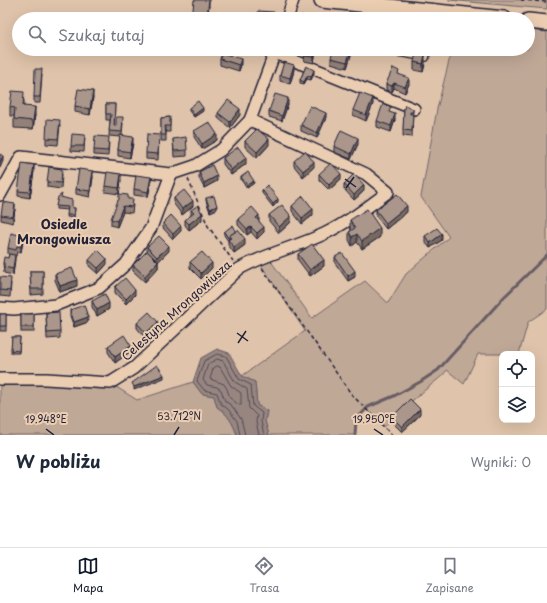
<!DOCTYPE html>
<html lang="pl">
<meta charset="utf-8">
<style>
:root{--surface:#fff;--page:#f2f2f3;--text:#1f2937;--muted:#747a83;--line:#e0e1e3;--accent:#111827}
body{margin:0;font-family:"Playpen Sans",sans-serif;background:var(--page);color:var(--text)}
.controls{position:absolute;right:12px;bottom:12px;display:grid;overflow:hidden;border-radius:8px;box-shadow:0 4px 16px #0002}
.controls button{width:36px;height:36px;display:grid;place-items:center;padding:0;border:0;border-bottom:1px solid var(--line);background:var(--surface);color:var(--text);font:20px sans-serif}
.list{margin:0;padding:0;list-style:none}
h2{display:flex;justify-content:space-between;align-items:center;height:52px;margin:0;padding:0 16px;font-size:17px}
h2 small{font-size:13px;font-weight:400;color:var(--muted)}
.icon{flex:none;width:22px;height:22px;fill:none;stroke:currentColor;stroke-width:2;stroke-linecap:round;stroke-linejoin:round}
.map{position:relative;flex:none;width:547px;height:435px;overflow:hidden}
.search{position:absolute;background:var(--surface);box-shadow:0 4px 16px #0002;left:12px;right:12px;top:12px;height:44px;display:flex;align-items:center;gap:10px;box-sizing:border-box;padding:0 14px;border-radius:22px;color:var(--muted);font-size:15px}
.sheet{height:112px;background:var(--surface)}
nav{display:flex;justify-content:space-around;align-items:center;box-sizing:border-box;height:56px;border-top:1px solid var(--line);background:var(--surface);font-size:11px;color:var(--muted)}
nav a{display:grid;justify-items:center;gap:2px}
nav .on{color:var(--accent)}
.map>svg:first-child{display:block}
.green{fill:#c0a897;stroke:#716569}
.water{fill:#978580;stroke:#685d64}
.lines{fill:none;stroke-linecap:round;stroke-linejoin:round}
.shore{stroke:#514a57;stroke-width:1}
.stream{stroke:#685d64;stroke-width:3}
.service-casing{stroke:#22223b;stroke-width:8}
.minor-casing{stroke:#22223b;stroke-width:14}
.secondary-casing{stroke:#22223b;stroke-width:18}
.path{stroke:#22223b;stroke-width:1.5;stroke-dasharray:4 3;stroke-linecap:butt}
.service{stroke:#ebcdb1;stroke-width:5.5}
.minor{stroke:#ebcdb1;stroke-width:11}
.secondary{stroke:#ebcdb1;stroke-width:15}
.wall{fill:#928177;stroke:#22223b}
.shaded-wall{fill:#776961;stroke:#22223b}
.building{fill:#aa968a;stroke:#22223b}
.ticks{fill:none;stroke:#22223b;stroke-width:1.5}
.labels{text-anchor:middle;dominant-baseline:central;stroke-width:4;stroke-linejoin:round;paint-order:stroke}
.street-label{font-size:12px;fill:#22223b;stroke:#ebcdb1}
.neighbourhood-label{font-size:13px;font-weight:bold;fill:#22223b;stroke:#ebcdb1}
.ticks-label{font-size:10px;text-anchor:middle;fill:#22223b;stroke:#ebcdb1;stroke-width:4;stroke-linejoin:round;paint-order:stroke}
</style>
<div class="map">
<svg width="547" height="435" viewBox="0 0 547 435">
<rect width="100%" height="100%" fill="#dfc3aa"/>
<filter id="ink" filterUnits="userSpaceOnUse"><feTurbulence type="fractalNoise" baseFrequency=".025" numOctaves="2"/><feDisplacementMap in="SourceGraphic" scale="8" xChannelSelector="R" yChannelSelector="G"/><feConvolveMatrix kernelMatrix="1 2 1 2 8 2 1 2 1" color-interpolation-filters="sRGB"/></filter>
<g filter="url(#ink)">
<!-- green -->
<g class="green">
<path d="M448,0h99v9z"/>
<path d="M528,30l19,2v277l-19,13 -9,32h-41l-14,30 -17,-14 -4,5 -30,25 -29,27 -18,-18 -10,11 -1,15h-86l-4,-14 2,-10 -10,-6 -2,-23 -13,-6 63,-45 -44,-66 9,-5 42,58 53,-37 23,22 18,-29 43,-37 -28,-40 16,-88 15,-60h76z"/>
<path d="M193,382l9,12 12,2 3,11c11,7 16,16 20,28h-237v-52l67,1 28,4 18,-3 24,15z"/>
</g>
<!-- water -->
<path class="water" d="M217,349l12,4 13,23 13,6 2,23 10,6 -2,10 4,14h-32c-4,-12 -9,-21 -20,-28l-3,-11 -12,-2 -9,-12 8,-24z"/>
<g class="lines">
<!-- shore -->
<g class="shore">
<path d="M217,366l3,1 11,19 10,7v12h-2l-9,-7 -3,-9 -3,-5 -14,-5 3,-10z"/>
<path d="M240,435l-3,-14 -9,-12 -7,-5 -4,-11 -13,-3 -7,-9 7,-20 13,-7 9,2 13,23 12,6 2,21 9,7 -1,9 3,13"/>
<path d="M245,435l-4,-16 -9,-13 -7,-5 -4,-11 -4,-3 -10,-2 -4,-5 5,-16 9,-5 6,2 12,21 12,7 2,19 8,8 -1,6 3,13"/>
</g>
<!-- stream -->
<path class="stream" d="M355,435l1,-15 12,-13 26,-11 26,-14 18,-12 66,-73 43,-42"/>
<defs>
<path id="service" d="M382,49v1l44,8 2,-9"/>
<g id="minor">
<path d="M287,19l6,-19"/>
<path d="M275,53l139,56"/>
<path d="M0,195l21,-38 150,17 24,-8 26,-16 29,-30 26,-71"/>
<path d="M0,308l14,1 42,-4 43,-17 27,-24 25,-36 20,-54"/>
<path d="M0,379h46l64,4 24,-15 105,-99c26,-15 57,-22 85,-35 23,-11 44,-27 64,-42l-22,-18 -116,-54"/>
</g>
<g id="secondary">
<path d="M322,0l182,19"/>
<path d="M528,21l19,2"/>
</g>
</defs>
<!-- service casing -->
<use href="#service" class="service-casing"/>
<!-- minor casing -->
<use href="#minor" class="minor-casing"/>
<!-- secondary casing -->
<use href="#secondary" class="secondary-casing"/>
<!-- path -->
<g class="path">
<path d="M521,0l26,2"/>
<path d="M188,179l20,47 25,35"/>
<path d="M262,268l90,127 40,40"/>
</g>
<!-- service -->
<use href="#service" class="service"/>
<!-- minor -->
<use href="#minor" class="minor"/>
<!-- secondary -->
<use href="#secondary" class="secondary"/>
</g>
<!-- wall -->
<g class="wall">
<path d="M209,6l-2,13h-15z"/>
<path d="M305,49h11l-2,14 -10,-2z"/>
<path d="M420,49h9l-1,5 -8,-2z"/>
<path d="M351,55l-4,13 -16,-5v-5z"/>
<path d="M220,59l21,6 -2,6 -19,-6z"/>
<path d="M414,62l11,2 -2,8 -9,-2z"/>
<path d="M306,66l8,7 -3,7 -4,-1 -3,5 -4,-1v-3z"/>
<path d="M294,71l-4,13 -10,-3v-6z"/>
<path d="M399,74l10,10 -4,9 -11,-5 -2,4 -6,-2v-6z"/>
<path d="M42,75l-2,28h-6v-6z"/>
<path d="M93,97l-3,18 -15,-3v-6z"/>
<path d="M24,100v6l11,9 -2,14 -19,-1v-12h-4v-9z"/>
<path d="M106,104h9l-1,22h2l7,-3 -1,12 11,8 -3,15 -12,-2v-6l2,-13 -11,-1 1,-16h-4z"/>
<path d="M288,104l-6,17 -13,-4v-6z"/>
<path d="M373,104l-7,17 -13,-6v-5z"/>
<path d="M189,108l14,3 -9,6 -5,-6z"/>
<path d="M404,108l9,1 -1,28 -9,-1z"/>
<path d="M218,113l22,2 -10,13 -12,-10z"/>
<path d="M391,113l4,7 -4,12 -14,-5v-6z"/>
<path d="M170,117v15h-4v9h-5v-23z"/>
<path d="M326,118l-9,20 -16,-7v-6z"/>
<path d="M60,125l-2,20 -12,-1v-6z"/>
<path d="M194,131l23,9 -15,9 -8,-12z"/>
<path d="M85,135l-1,17 -13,-1v-5z"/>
<path d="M173,139l14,11v6l-13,1z"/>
<path d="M159,140l-1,20 -12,-1v-6z"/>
<path d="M245,141l24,4 -12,13 -12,-11z"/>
<path d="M109,142l-1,14 -14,-1v-5z"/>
<path d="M358,144l-7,15 -17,-7v-6z"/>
<path d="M223,158l23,6 -15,11 -8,-11z"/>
<path d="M294,161l20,6 -11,10 -9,-11z"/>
<path d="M34,171l-4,27 -12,-2v-5z"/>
<path d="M199,172l18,9 -13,7 -5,-10z"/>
<path d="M62,174l-1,15 -14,-2v-5z"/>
<path d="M319,174l22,5 -12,11 -10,-10z"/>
<path d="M93,177l-3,20 -14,-3v-5z"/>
<path d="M241,177l13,6 -7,5 -6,-8z"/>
<path d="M121,180l-2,14 -14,-2v-6z"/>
<path d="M151,183l-3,14 -14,-2v-6z"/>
<path d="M344,184l20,7 -10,9 -10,-11z"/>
<path d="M262,190l16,12 -5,5 -11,-14z"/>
<path d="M61,197l11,11h3l-1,10 -7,-1 1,-7 -12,-1v-3z"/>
<path d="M174,198l19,8 -11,9 -8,-11z"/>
<path d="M206,198l11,11 -7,3 -4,-11z"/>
<path d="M128,199l5,6 -1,8 -9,-1 -6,15 -6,-2v-6z"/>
<path d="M292,206l21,9 -11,9 -10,-13z"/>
<path d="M15,209l-2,14 -12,-3v-5z"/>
<path d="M191,210l11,10 -13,10 -4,-5v-5l6,-5z"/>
<path d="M376,210l31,2 -21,17 -10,-13z"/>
<path d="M269,215l22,7 -12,11 -10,-12z"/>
<path d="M238,219l21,2 5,11 -7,7 -6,-7 -4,3 -9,-10z"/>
<path d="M350,220l30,17 -18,12 -5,-7 -5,4 -3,-6v-8l2,-2 -1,-2z"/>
<path d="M163,223l18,8 -8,8 -10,-11z"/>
<path d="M224,232l21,13 -11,8 -6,-8v-4l-4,-6z"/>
<path d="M425,236l17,4 -12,8 -5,-6z"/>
<path d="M23,241l-2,11h-4l-1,4h-1l-2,19 -9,-2 -1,-10 5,-5 1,-4h-1v-6z"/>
<path d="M147,247l22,4 -11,11v6l-13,14 -12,-11v-6l14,-13z"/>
<path d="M298,254l26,12 -14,10 -12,-16z"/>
<path d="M335,257l20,20 -7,4 -13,-18z"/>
<path d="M89,260l18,4 -9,10 -9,-8z"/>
<path d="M190,262l22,6 -11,11 -11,-11z"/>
<path d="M30,271h13v23l-12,1z"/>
<path d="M55,274l22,12 -17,6 -5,-12z"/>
<path d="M0,277l11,6 -1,14 -10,-1z"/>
<path d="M115,287l20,8 -9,9 -11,-11z"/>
<path d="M92,301l17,8 -12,7 -5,-9z"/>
<path d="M70,310l18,12 -14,5 -4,-11z"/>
<path d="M46,313l14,19v6l-13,1z"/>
<rect x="0" y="314" width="6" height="17"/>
<rect x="21" y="314" width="13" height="18"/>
<path d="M137,323l21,5 -12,11 -9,-11z"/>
<path d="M12,337h8l-1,16h-8z"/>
<path d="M108,346l23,5 -16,12 -7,-11z"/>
<path d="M420,415l-18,17 -10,-10v-5z"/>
</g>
<!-- shaded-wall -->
<g class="shaded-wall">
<path d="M209,0v6l-2,13v-2z"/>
<path d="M315,49h1l-2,14v-6z"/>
<path d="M351,50v5l-4,13v-6z"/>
<path d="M425,55v9l-2,8v-8z"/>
<path d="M241,59v6l-2,6v-6z"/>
<path d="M294,65v6l-4,13v-6z"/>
<path d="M314,70v3l-3,7v-3z"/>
<path d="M307,76v3l-3,5v-2z"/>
<path d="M409,78v6l-4,9v-6z"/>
<path d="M394,83v5l-2,4v-6z"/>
<path d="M93,91v6l-3,18v-6z"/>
<path d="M288,98v6l-6,17v-5z"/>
<path d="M373,98v6l-7,17v-6z"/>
<path d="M35,107v8l-2,14v-8z"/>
<path d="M203,108v3l-9,6v-2z"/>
<path d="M240,109v6l-10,13v-6z"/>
<path d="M326,113v5l-9,20v-5z"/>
<path d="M395,114v6l-4,12v-6z"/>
<path d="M217,134v6l-15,9v-5z"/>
<path d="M133,137v6l-3,15v-6z"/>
<path d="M358,138v6l-7,15v-5z"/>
<path d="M269,139v6l-12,13v-6z"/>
<path d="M3,156v5l-3,7v-6z"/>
<path d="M246,158v6l-15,11v-5z"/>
<path d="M314,162v5l-11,10v-6z"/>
<path d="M34,165v6l-4,27v-6z"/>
<path d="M93,171v6l-3,20v-6z"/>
<path d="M121,174v6l-2,14v-6z"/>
<path d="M341,174v5l-12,11v-5z"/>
<path d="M217,176v5l-13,7v-5z"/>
<path d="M151,177v6l-3,14v-5z"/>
<path d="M254,181v2l-7,5v-3z"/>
<path d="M364,185v6l-10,9v-5z"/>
<path d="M278,199v3l-5,5v-3z"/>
<path d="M193,201v5l-11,9v-6z"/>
<path d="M15,204v5l-2,14v-6z"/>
<path d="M123,206v6l-6,15v-6z"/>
<path d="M217,206v3l-7,3v-3z"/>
<path d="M407,206v6l-21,17v-6z"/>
<path d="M313,209v6l-11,9v-6z"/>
<path d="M202,214v6l-13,10v-6z"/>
<path d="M259,215v6l-3,3v-6z"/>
<path d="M291,216v6l-12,11v-6z"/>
<path d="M181,226v5l-8,8v-5z"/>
<path d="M251,227v5l-4,3v-6z"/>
<path d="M264,227v5l-7,7v-6z"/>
<path d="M380,228v9l-18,12v-8z"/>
<path d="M357,234v8l-5,4v-9z"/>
<path d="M442,234v6l-12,8v-5z"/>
<path d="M23,236v5l-2,11v-5z"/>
<path d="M245,239v6l-11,8v-6z"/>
<path d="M169,246v5l-12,12v-6z"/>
<path d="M15,255v5l-2,15v-6z"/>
<path d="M107,259v5l-9,10v-6z"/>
<path d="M324,260v6l-14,10v-6z"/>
<path d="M158,262v6l-13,14v-6z"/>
<path d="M212,263v5l-11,11v-6z"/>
<path d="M355,271v6l-7,4v-5z"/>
<path d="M77,280v6l-17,6v-6z"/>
<path d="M135,290v5l-9,9v-5z"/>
<path d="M109,303v6l-12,7v-6z"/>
<path d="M88,317v5l-14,5v-5z"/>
<path d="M158,322v6l-12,11v-6z"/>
<path d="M131,346v5l-16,12v-6z"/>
<path d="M164,375v3l-30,12v-3z"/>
<path d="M420,409v6l-18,17v-5z"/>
</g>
<!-- building -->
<g class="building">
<path d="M194,0h15l-2,17 -4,-1 -1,3h-10z"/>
<path d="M258,11l16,1 -1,7h-16z"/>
<path d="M301,15l12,2v2h-13z"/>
<path d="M305,49h10l-1,8 -10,-1z"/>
<path d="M333,49h15l3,1 -4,12 -16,-4z"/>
<path d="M420,49h9l-1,2z"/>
<path d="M222,53l19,6 -2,6 -19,-6z"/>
<path d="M416,53l9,2 -2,9 -9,-2z"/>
<path d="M284,62l10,3 -4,13 -10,-3z"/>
<path d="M306,66l8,4 -3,7 -4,-1 -3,6 -4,-2z"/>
<path d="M393,68l6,3 -1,3 11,4 -4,9 -11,-4 -2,3 -6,-2z"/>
<path d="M35,69h7l-2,28h-6z"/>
<path d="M78,89l15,2 -3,18 -15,-3z"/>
<path d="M12,91l12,1 -1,14 12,1 -2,14 -19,-2 1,-11 -5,-1z"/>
<path d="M360,93l13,5 -7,17 -13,-5z"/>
<path d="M275,94l13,4 -6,18 -13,-5z"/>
<path d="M228,100l12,9 -10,13 -12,-9z"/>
<path d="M198,101l5,7 -9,7 -5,-7z"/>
<path d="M106,104h9l-1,22h2v-9h7l-1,15 -13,-1 2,-17h-5z"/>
<path d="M383,104l8,3 -2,5 6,2 -4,12 -14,-5z"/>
<path d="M405,105l8,4v3h-3v2h3l-1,17 -9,-1 1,-22z"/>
<path d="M310,106l16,7 -9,20 -16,-8z"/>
<path d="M170,117v9h-5l1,9h-5v-17z"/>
<path d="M47,119l13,1 -2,19 -12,-1z"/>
<path d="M209,122l8,12 -15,10 -8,-13z"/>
<path d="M257,129l12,10 -12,13 -12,-11z"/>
<path d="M341,130l17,8 -7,16 -17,-8z"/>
<path d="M72,134l13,1 -1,11h-13z"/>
<path d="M147,134l12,1 -1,19 -12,-1z"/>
<path d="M120,135l13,2 -3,15 -12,-2z"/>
<path d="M95,136l14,1 -1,14 -14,-1z"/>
<path d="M186,137l1,13 -13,1 -1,-12z"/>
<path d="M238,147l8,11 -15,12 -8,-12z"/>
<path d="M305,151l9,11 -11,9 -9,-10z"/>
<path d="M0,154l3,2 -3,6z"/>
<path d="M22,163l12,2 -4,27 -12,-1z"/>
<path d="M331,163l10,11 -12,11 -10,-11z"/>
<path d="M212,165l5,11 -13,7 -5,-11z"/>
<path d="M49,167l13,2 -1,14 -14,-1z"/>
<path d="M79,169l14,2 -3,20 -14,-2z"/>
<path d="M107,172l14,2 -2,14 -14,-2z"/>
<path d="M248,172l6,9 -7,4 -6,-8z"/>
<path d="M354,174l10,11 -10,10 -10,-11z"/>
<path d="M136,175l15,2 -3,15 -14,-3z"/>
<path d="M267,185l11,14 -5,5 -11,-14z"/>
<path d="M184,190l9,11 -11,8 -8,-11z"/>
<path d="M62,194l-1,3 11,3v8h3l-1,7h-7l1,-8 -12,-1 2,-9z"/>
<path d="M119,194l9,1v4h5l-1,8 -9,-1 -6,15 -6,-2 7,-19h1z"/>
<path d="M397,194l10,12 -21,17 -10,-13z"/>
<path d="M214,196l3,10 -7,3 -4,-11z"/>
<path d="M303,196l10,13 -11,9 -10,-12z"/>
<path d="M3,202l12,2 -2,13 -12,-2z"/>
<path d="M198,205l4,9 -13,10 -4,-4 9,-7 -3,-3z"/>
<path d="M282,205l9,11 -12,11 -10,-12z"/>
<path d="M252,207l7,8 -3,3 8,9 -7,6 -6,-6 -4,2 -9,-10z"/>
<path d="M367,209l13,19 -18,13 -5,-7 -5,3 -3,-5 6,-4 -5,-8z"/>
<path d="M171,215l10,11 -8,8 -10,-11z"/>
<path d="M233,225l3,6 -7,5v3l-5,-7z"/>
<path d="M437,228l5,6 -12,9 -5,-7z"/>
<path d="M238,230l7,9 -11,8 -6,-7 3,-2 -2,-2z"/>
<path d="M11,233l12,3 -2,11 -4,-1 -1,4 -8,-2z"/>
<path d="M159,236l10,10 -12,11 -10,-10z"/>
<path d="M312,244l12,16 -14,10 -12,-16z"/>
<path d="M98,250l9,9 -9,9 -9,-8z"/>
<path d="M147,251l11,11 -13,14 -12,-11z"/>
<path d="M202,252l10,11 -11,10 -11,-11z"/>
<path d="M342,253l13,18 -7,5 -13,-19z"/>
<path d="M9,254l6,1 -2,14 -9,-2v-4h-1l1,-6 4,1z"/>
<path d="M72,268l5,12 -17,6 -5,-12z"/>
<path d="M30,271h13v18h-12z"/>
<path d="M0,277l11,1 -1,13 -10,-1z"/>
<path d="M125,278l10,12 -9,9 -11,-12z"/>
<path d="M105,294l4,9 -12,7 -5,-9z"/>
<path d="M84,305l4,12 -14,5 -4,-12z"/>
<path d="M59,312l1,20 -13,1 -1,-20z"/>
<path d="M149,312l9,10 -12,11 -9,-10z"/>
<rect x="0" y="314" width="6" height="12"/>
<rect x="21" y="314" width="13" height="13"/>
<path d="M124,335l7,11 -16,11 -7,-11z"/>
<path d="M12,337h8l-1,14 -8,-1z"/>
<path d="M157,365l7,10 -30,12 -2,-4z"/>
<path d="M410,399l10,10 -18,18 -10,-10z"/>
</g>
</g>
<!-- ticks -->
<path class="ticks" d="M345,179l11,8M346,188l8,-11M237,333l11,8M238,343l8,-12M46,429l8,6M374,429l9,6M174,435l5,-8"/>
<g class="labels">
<!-- street labels -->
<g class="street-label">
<text transform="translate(176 310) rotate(-42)">Celestyna Mrongowiusza</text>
</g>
<!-- neighbourhood labels -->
<g class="neighbourhood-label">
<text x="64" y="223">Osiedle<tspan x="64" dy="15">Mrongowiusza</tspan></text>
</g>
</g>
<g class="ticks-label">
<text x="179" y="420">53.712°N</text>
<text x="46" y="423">19.948°E</text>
<text x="374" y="423">19.950°E</text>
</g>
</svg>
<div class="controls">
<button><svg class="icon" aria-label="locate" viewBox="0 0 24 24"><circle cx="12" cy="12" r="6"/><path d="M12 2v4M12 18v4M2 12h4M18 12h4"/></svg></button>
<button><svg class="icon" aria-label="layers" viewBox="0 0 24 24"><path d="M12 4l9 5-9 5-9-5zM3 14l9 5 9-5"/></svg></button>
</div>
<div class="search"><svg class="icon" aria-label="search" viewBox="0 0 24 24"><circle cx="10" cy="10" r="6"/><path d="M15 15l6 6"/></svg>Szukaj tutaj</div>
</div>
<section class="sheet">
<h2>W pobliżu<small>Wyniki: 0</small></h2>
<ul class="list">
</ul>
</section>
<nav>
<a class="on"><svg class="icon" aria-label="map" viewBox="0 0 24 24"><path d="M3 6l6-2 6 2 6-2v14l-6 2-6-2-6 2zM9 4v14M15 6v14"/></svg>Mapa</a>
<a><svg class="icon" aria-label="directions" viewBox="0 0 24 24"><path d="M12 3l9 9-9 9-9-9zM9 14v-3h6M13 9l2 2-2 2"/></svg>Trasa</a>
<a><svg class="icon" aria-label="saved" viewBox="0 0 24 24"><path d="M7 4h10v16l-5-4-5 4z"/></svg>Zapisane</a>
</nav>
